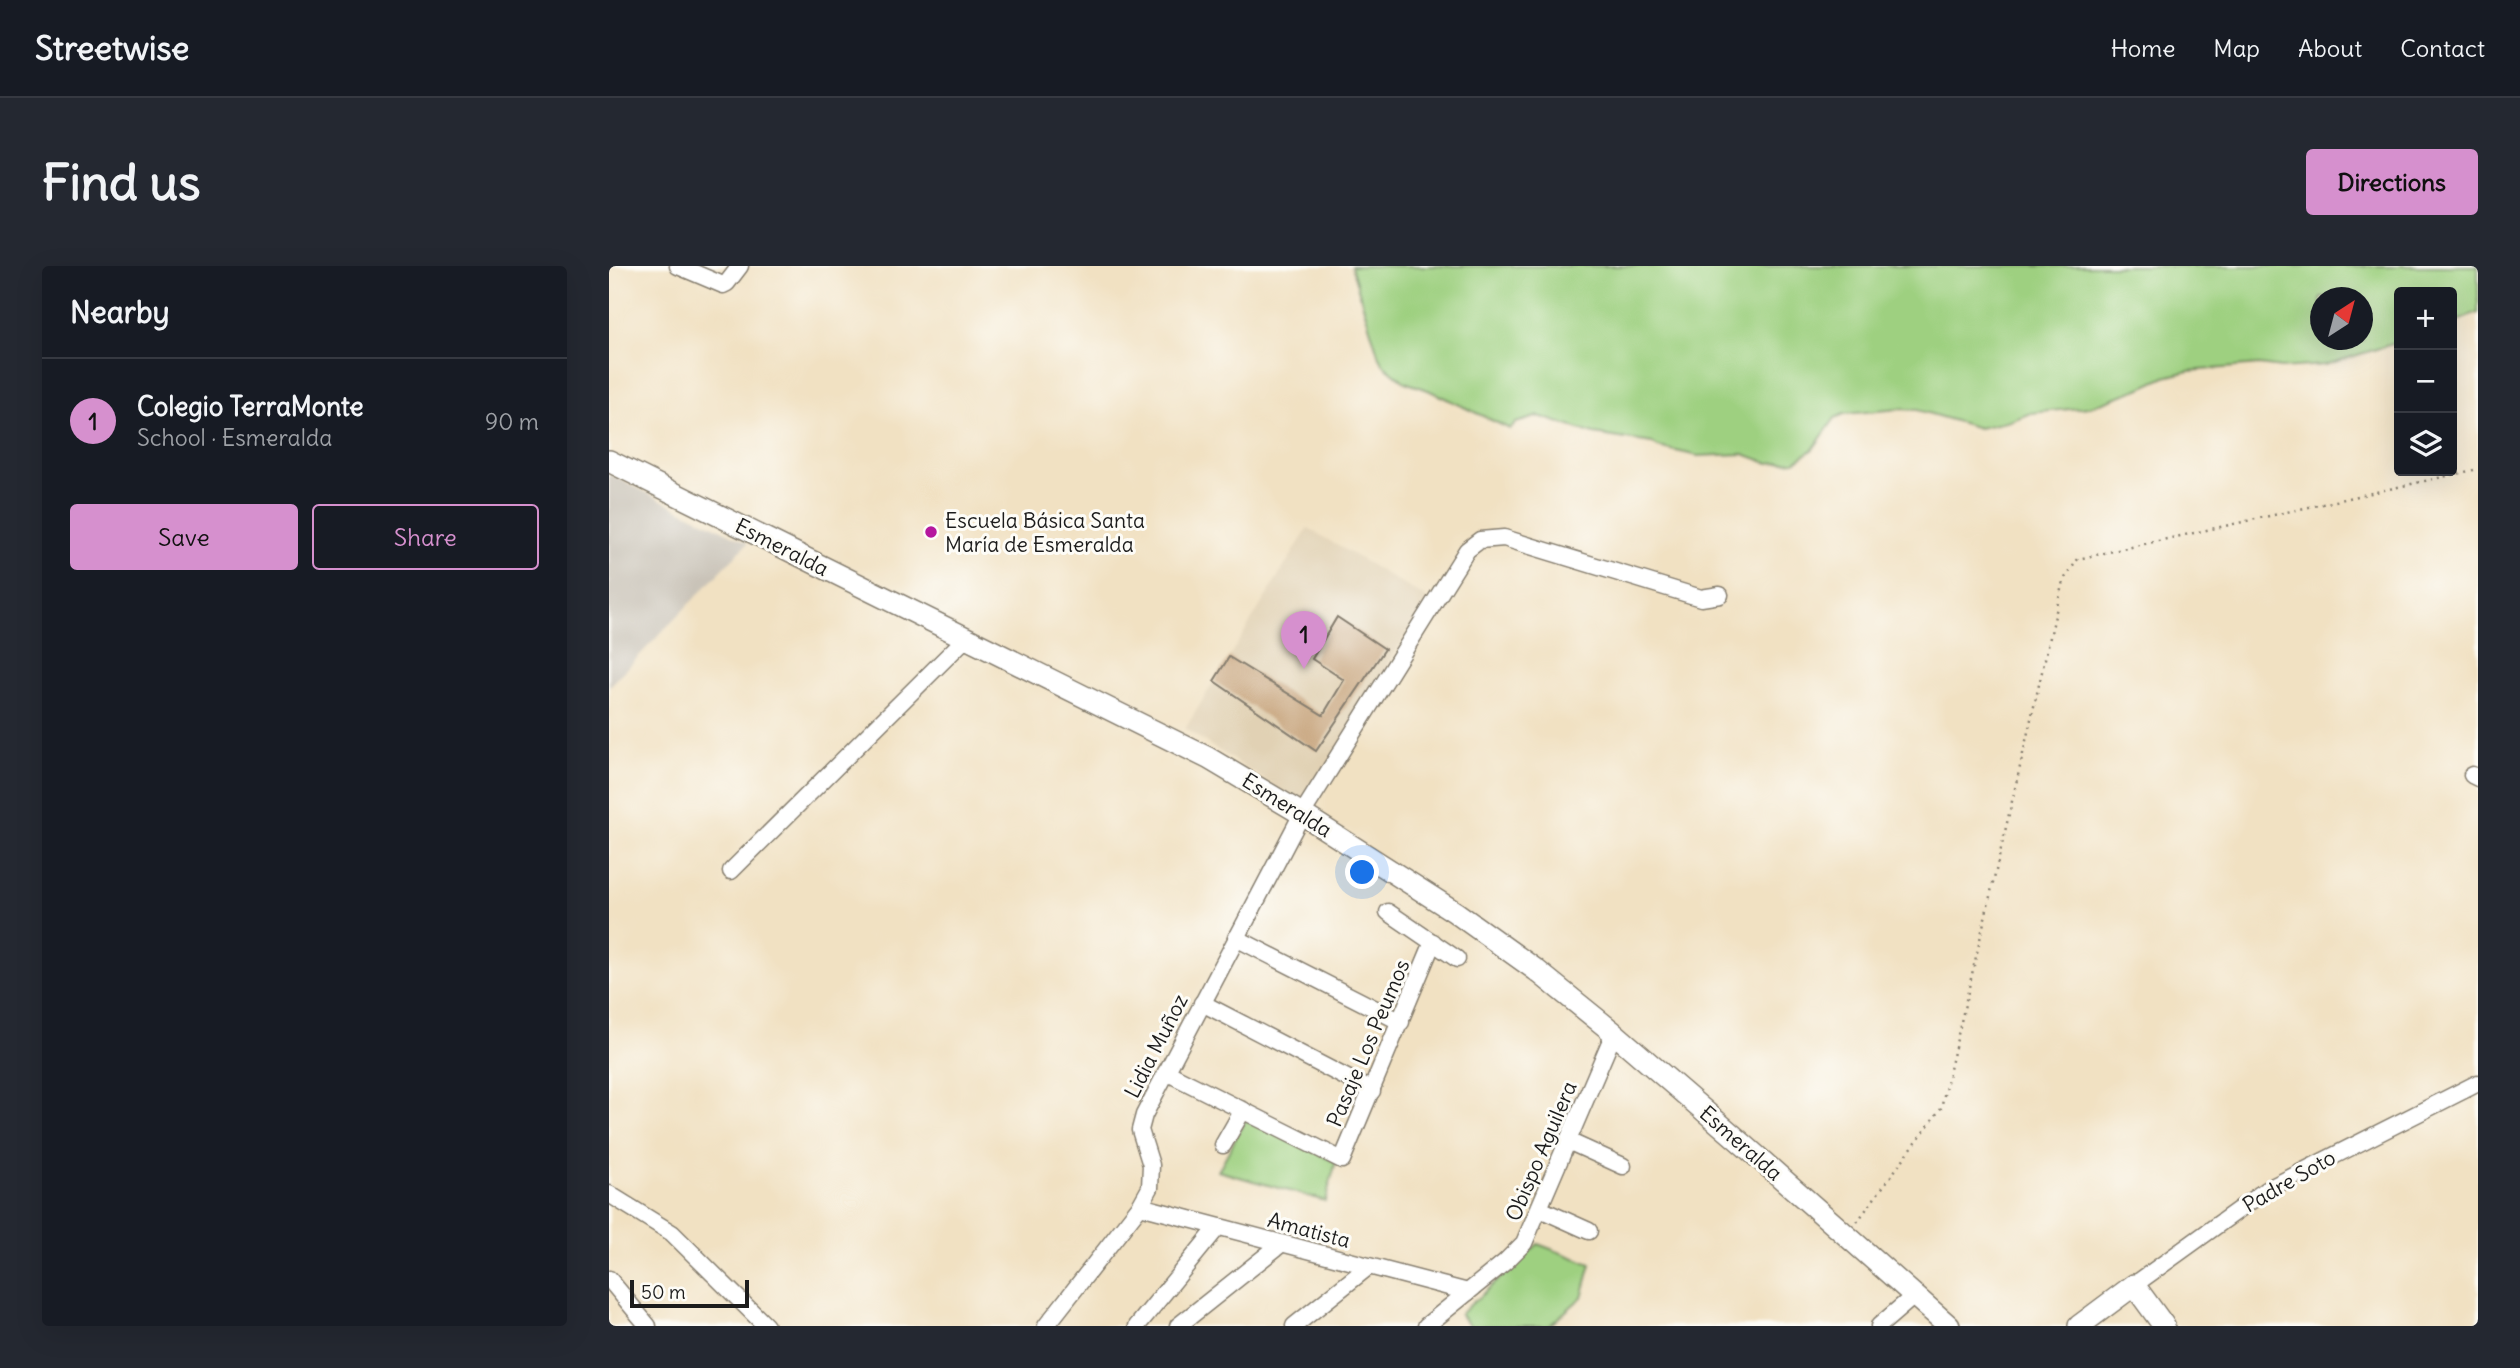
<!DOCTYPE html>
<meta charset="utf-8">
<style>
:root{--surface:#171b24;--page:#242831;--text:#f1f3f6;--muted:#9ea1a6;--line:#363941;--accent:#d690ce}
body{margin:0;font-family:Delius,sans-serif;background:var(--page);color:var(--text)}
.controls{position:absolute;right:21px;top:21px;display:grid;overflow:hidden;border-radius:7px;box-shadow:0 7px 28px #0002}
.controls button{width:63px;height:63px;display:grid;place-items:center;padding:0;border:0;border-bottom:2px solid var(--line);background:var(--surface);color:var(--text);font:35px sans-serif}
.compass{position:absolute;left:1701px;top:21px;width:63px;height:63px;border-radius:50%;background:var(--surface);box-shadow:0 7px 28px #0002;rotate:36deg}
.scale{position:absolute;left:21px;bottom:18px;width:119px;box-sizing:border-box;padding-left:7px;border:4px solid #1c1c1c;border-top:0;font-size:19px;line-height:24px;white-space:nowrap;color:#1c1c1c;-webkit-text-stroke:5px #fdfcf7;paint-order:stroke}
.you{position:absolute;left:754px;top:607px;width:24px;height:24px;margin:-18px;border:5px solid #fff;border-radius:50%;background:#1a73e8;box-shadow:0 0 0 10px #1a73e833}
.badge{display:grid;place-items:center;width:46px;height:46px;border-radius:50%;background:var(--accent);color:#111;font-size:23px;font-weight:700}
.pin{position:absolute;translate:-50% -58px;filter:drop-shadow(0 2px 4px #0008)}
.pin::after{content:'';position:absolute;top:37px;width:24px;height:21px;background:inherit;clip-path:polygon(0 0,100% 0,50% 100%)}
.list{margin:0;padding:0;list-style:none}
h2{display:flex;justify-content:space-between;align-items:center;height:91px;margin:0;padding:0 28px;font-size:30px}
h2 small{font-size:23px;font-weight:400;color:var(--muted)}
.list li{display:grid;grid-template-columns:46px 1fr auto;gap:21px;align-items:center;box-sizing:border-box;height:126px;padding:0 28px;border-top:2px solid var(--line)}
.list b{display:block;font-size:26px;white-space:nowrap}
.list p{margin:0;font-size:23px;white-space:nowrap;color:var(--muted)}
.list em{font-size:23px;font-style:normal;color:var(--muted)}
.actions{display:flex;gap:14px;padding:21px 28px}
.actions a{flex:1;padding:16px 0;border:2px solid var(--accent);border-radius:7px;text-align:center;font-size:24px;color:var(--accent)}
.actions .main{background:var(--accent);color:#111}
.icon{flex:none;width:38px;height:38px;fill:none;stroke:currentColor;stroke-width:2;stroke-linecap:round;stroke-linejoin:round}
.map{position:relative;flex:none;width:1869px;height:1060px;overflow:hidden;border-radius:7px}
header{display:flex;align-items:center;gap:42px;box-sizing:border-box;height:98px;padding:0 35px;background:var(--surface);border-bottom:2px solid var(--line)}
header strong{font-size:33px}
nav{display:flex;gap:38px;margin-inline-start:auto;font-size:24px}
.intro{display:flex;align-items:center;justify-content:space-between;box-sizing:border-box;height:168px;padding:0 42px}
h1{margin:0;font-size:49px}
.button{padding:18px 32px;border-radius:7px;background:var(--accent);color:#111;font-size:24px;font-weight:700}
main{display:flex;gap:42px;padding:0 42px}
aside{flex:1;background:var(--surface);border-radius:7px;box-shadow:0 7px 28px #0002}
.map>svg:first-child{display:block}
.built{fill:#e1d1b4}
.industrial{fill:#c9c3b8}
.green{fill:#9ed080;stroke:#5d764e;stroke-width:2;fill-rule:evenodd}
.building{fill:#c9a781}
.lines{fill:none;stroke-linecap:round;stroke-linejoin:round}
.minor-casing{stroke:#867e6f;stroke-width:19}
.tertiary-casing{stroke:#867e6f;stroke-width:24}
.path{stroke:#867e6f;stroke-width:2.5;stroke-dasharray:2 5;stroke-linecap:butt}
.minor{stroke:#fff;stroke-width:16}
.tertiary{stroke:#fff;stroke-width:21}
.poi-dot{fill:#b5179e;stroke:#fdfcf7;stroke-width:2.5}
.labels{text-anchor:middle;dominant-baseline:central;stroke-width:6;stroke-linejoin:round;paint-order:stroke}
.poi-label{font-size:21px;fill:#1c1c1c;stroke:#fdfcf7;text-anchor:start}
.street-label{font-size:21px;fill:#1c1c1c;stroke:#fdfcf7}
</style>
<header>
<strong>Streetwise</strong>
<nav><a>Home</a><a>Map</a><a>About</a><a>Contact</a></nav>
</header>
<div class="intro"><h1>Find us</h1><a class="button">Directions</a></div>
<main>
<aside>
<h2>Nearby<small></small></h2>
<ul class="list">
<li><span class="badge">1</span><div><b>Colegio TerraMonte</b><p>School · Esmeralda</p></div><em>90 m</em></li>
</ul>
<div class="actions"><a class="main">Save</a><a>Share</a></div>
</aside>
<div class="map">
<svg width="1869" height="1060" viewBox="0 0 1869 1060">
<rect width="100%" height="100%" fill="#fdfcf7"/>
<filter id="ink" filterUnits="userSpaceOnUse"><feTurbulence type="fractalNoise" baseFrequency=".0143" numOctaves="2"/><feDisplacementMap in="SourceGraphic" scale="14" xChannelSelector="R" yChannelSelector="G"/><feConvolveMatrix kernelMatrix="1 2 1 2 8 2 1 2 1" color-interpolation-filters="sRGB"/></filter>
<filter id="wash" filterUnits="userSpaceOnUse"><feTurbulence type="fractalNoise" baseFrequency=".00686" numOctaves="4" result="noise"/><feDisplacementMap in="SourceGraphic" scale="28" xChannelSelector="R" yChannelSelector="G"/><feGaussianBlur stdDeviation="1.57" result="paint"/><feColorMatrix in="noise" values="0 0 0 0 0 0 0 0 0 0 0 0 0 0 0 0 0 1.4 0 .05"/><feComposite in="paint" operator="in"/></filter>
<g filter="url(#wash)">
<rect width="100%" height="100%" fill="#f1e1c2"/>
<!-- built -->
<path class="built" d="M699,262l120,71 -124,206 -119,-76z"/>
<!-- industrial -->
<path class="industrial" d="M0,208l139,69 -139,144z"/>
<!-- green -->
<g class="green">
<path d="M742,0h1127v47l-26,10v-31h-53v50l-74,23 -44,3 -22,-3 -70,6 -24,6 -26,12 -50,18 -58,6 -21,8 -31,7 -62,-18 -17,-1 -56,5 -9,4 -22,31 -18,12 -27,2 -24,-9 -46,2 -40,-9 -6,-4 -58,-9 -55,-18 -23,7 -6,6 -82,-39 -23,-8 -21,-17 -5,-8zM1712,32h42v42h-42z"/>
<path d="M638,851l89,45 -11,39 -107,-30z"/>
<path d="M929,978l53,20 -9,33 -33,29h-79l-10,-12z"/>
</g>
<g id="blocks">
<!-- building -->
<path class="building" d="M728,351l48,32 -69,102 -102,-70 15,-24 94,58 21,-35 -32,-21z"/>
</g>
</g>
<g filter="url(#ink)">
<use href="#blocks" fill-opacity="0" stroke="#867e6f" stroke-width="2"/>
<g class="lines">
<defs>
<g id="minor">
<path d="M69,0l45,19 4,-2 13,-17"/>
<path d="M1863,509l6,3"/>
<path d="M122,605l234,-232"/>
<path d="M779,646l69,47"/>
<path d="M627,672l165,84"/>
<path d="M593,737l170,88"/>
<path d="M557,806l176,88 91,-218"/>
<path d="M959,875l55,25"/>
<path d="M614,879l20,-35"/>
<path d="M0,928l63,39 94,93"/>
<path d="M531,940l328,86"/>
<path d="M931,943l49,22"/>
<path d="M0,1013l39,47"/>
<path d="M1525,1019l132,-95 212,-107"/>
<path d="M437,1060l94,-120 10,-18 1,-23 -11,-35 4,-15 158,-301 165,-264 13,-10 24,-2 197,60 19,-3"/>
<path d="M528,1060l81,-99"/>
<path d="M569,1060l103,-82"/>
<path d="M685,1060l74,-59"/>
<path d="M817,1060l79,-64 19,-19 90,-210"/>
<path d="M1270,1060l36,-31"/>
</g>
<g id="tertiary">
<path d="M0,195l599,297 94,56 153,98 81,58 78,63 130,112 205,181"/>
<path d="M1470,1060l55,-41 30,41"/>
</g>
</defs>
<!-- minor casing -->
<use href="#minor" class="minor-casing"/>
<!-- tertiary casing -->
<use href="#tertiary" class="tertiary-casing"/>
<!-- path -->
<path class="path" d="M1248,956l84,-114 122,-527 15,-22 400,-90"/>
<!-- minor -->
<use href="#minor" class="minor"/>
<!-- tertiary -->
<use href="#tertiary" class="tertiary"/>
</g>
</g>
<!-- markers -->
<circle class="poi-dot" cx="322" cy="266" r="7"/>
<g class="labels">
<!-- poi labels -->
<g class="poi-label">
<text x="336" y="254">Escuela Básica Santa<tspan x="336" dy="24">María de Esmeralda</tspan></text>
</g>
<!-- street labels -->
<g class="street-label">
<text transform="translate(173 281) rotate(27)">Esmeralda</text>
<text transform="translate(678 539) rotate(32)">Esmeralda</text>
<text transform="translate(759 777) rotate(-67)">Pasaje Los Peumos</text>
<text transform="translate(547 780) rotate(-63)">Lidia Muñoz</text>
<text transform="translate(1132 877) rotate(41)">Esmeralda</text>
<text transform="translate(932 885) rotate(-67)">Obispo Aguilera</text>
<text transform="translate(1680 915) rotate(-30)">Padre Soto</text>
<text transform="translate(700 964) rotate(15)">Amatista</text>
</g>
</g>
</svg>
<div class="controls">
<button>+</button>
<button>−</button>
<button><svg class="icon" aria-label="layers" viewBox="0 0 24 24"><path d="M12 4l9 5-9 5-9-5zM3 14l9 5 9-5"/></svg></button>
</div>
<svg class="compass" viewBox="-18 -18 36 36"><path d="M0-13l5 13h-10z" fill="#e53935"/><path d="M0 13l5-13h-10z" fill="#9ea1a6"/></svg>
<div class="scale">50 m</div>
<div class="you"></div>
<div class="pin badge" style="left:695px;top:403px">1</div>
</div>
</main>
